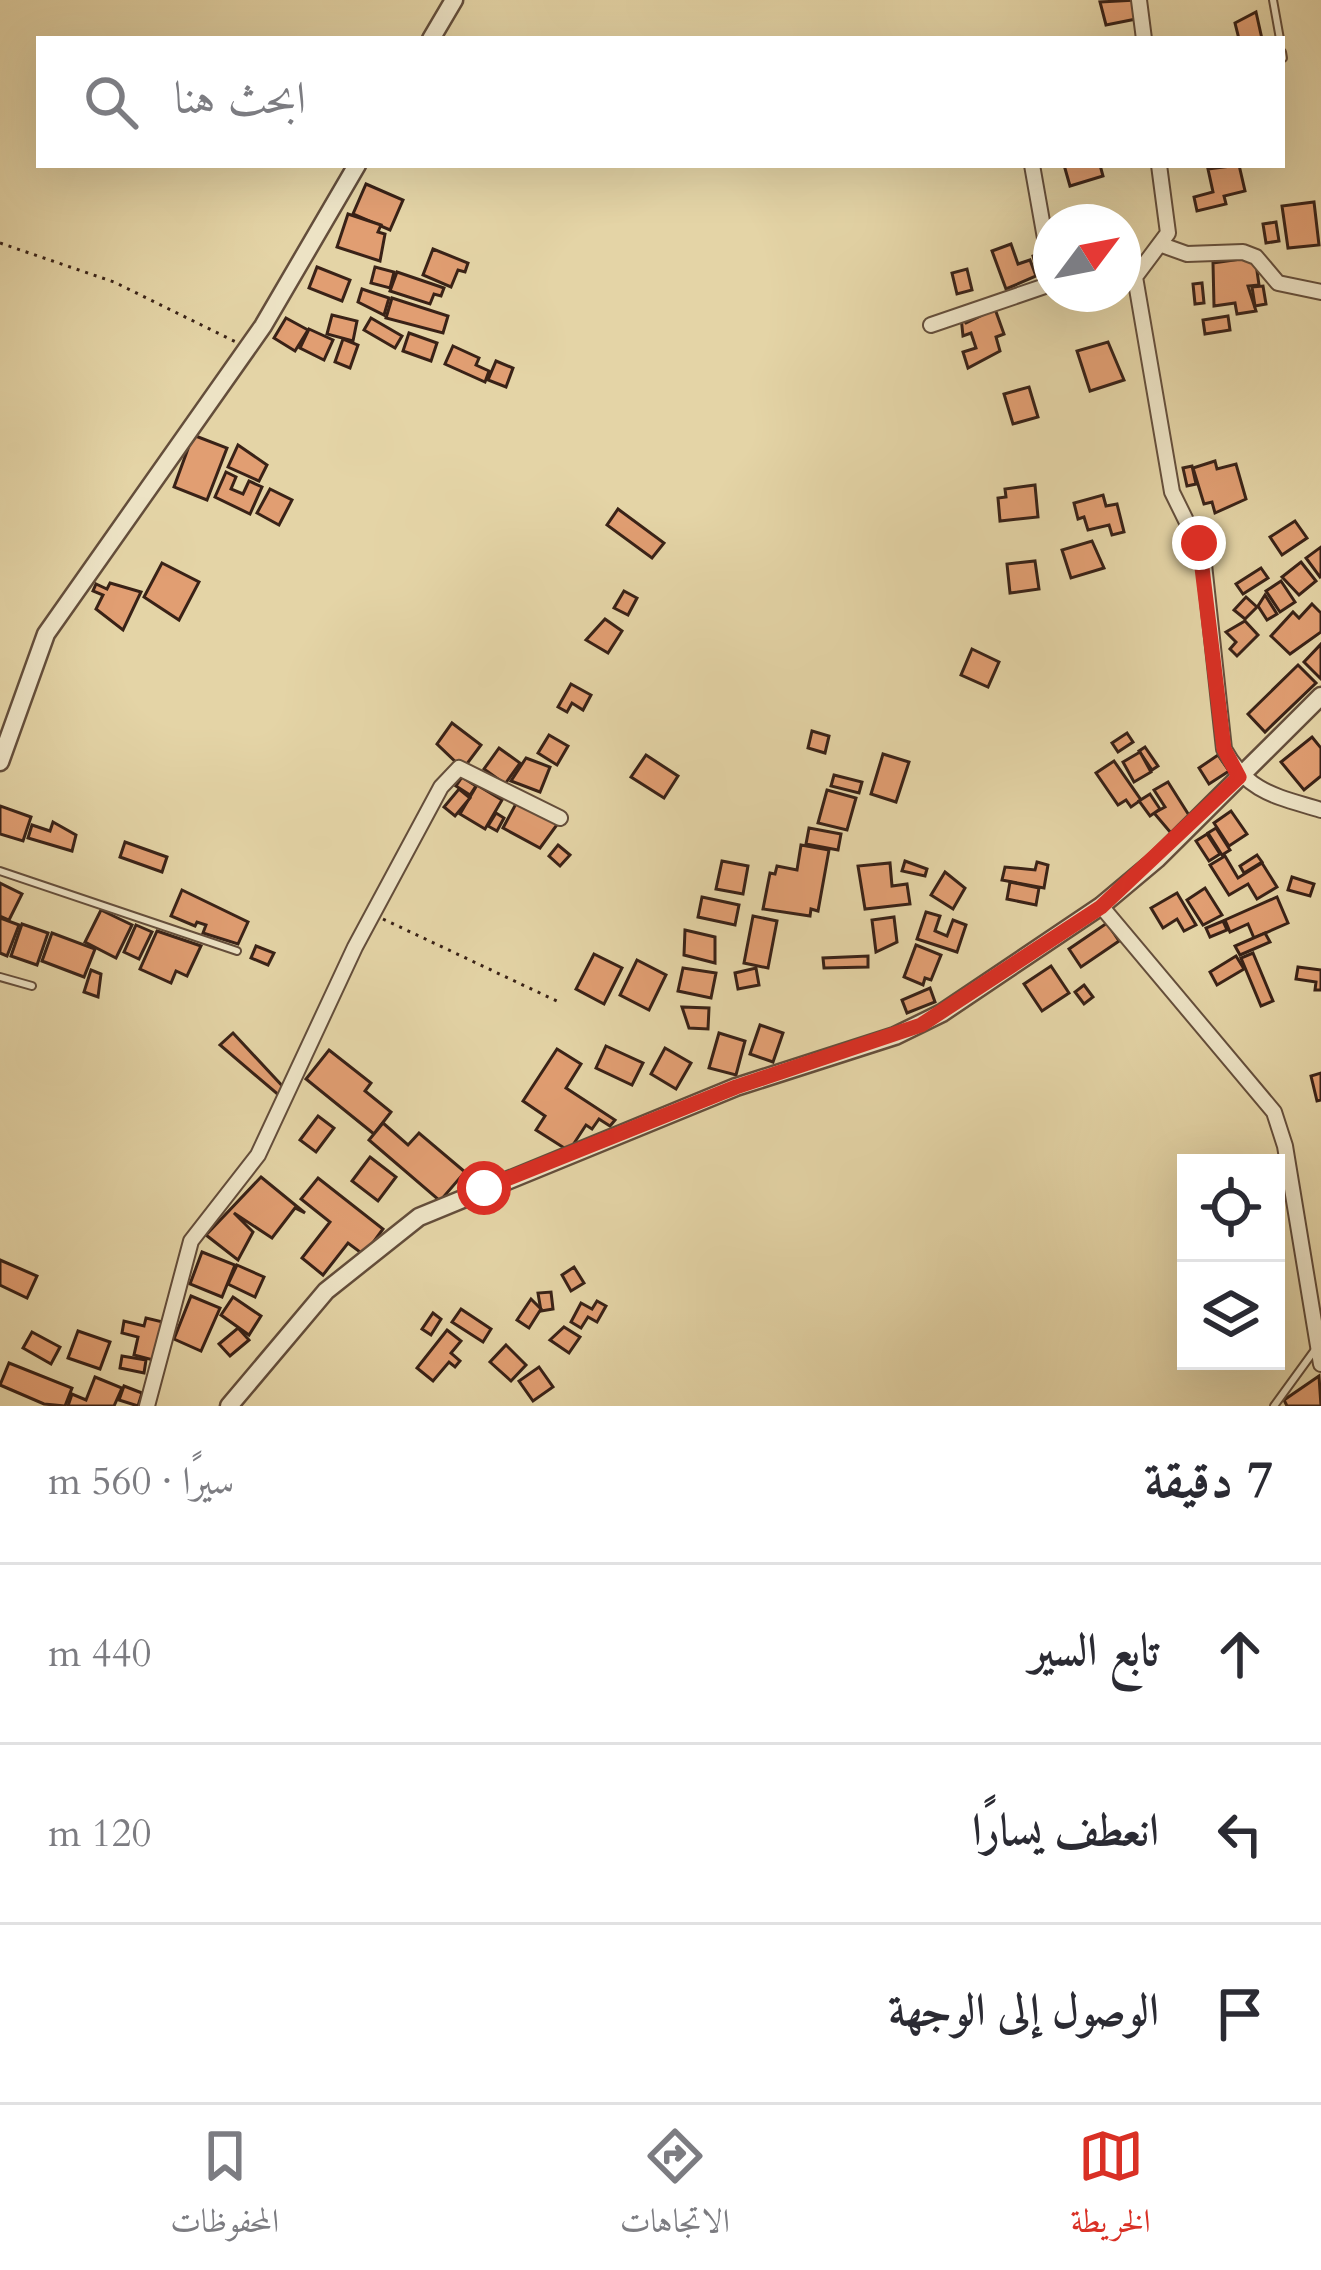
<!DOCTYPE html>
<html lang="ar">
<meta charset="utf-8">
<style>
:root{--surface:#fff;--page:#f7f7f7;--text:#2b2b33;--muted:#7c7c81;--line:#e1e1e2;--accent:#d93025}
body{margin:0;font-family:Cardo,Amiri,serif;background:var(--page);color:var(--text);direction:rtl}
.controls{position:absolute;right:36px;bottom:36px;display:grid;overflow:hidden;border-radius:0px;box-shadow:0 12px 48px #0002}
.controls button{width:108px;height:108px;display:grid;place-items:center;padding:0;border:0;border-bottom:3px solid var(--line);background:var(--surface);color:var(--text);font:60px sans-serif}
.compass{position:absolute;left:1033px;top:204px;width:108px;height:108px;border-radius:50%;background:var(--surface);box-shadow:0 12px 48px #0002;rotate:58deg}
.stop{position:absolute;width:36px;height:36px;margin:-27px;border:9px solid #d93025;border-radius:50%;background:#fff}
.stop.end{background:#d93025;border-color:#fff;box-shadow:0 3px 12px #0008}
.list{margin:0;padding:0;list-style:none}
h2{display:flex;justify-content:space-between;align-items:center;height:156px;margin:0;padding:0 48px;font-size:51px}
h2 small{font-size:39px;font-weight:400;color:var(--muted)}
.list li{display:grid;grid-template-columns:78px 1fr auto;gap:36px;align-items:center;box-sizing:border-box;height:180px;padding:0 48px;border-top:3px solid var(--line)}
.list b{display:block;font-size:45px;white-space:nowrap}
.list em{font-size:39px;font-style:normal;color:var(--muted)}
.icon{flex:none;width:66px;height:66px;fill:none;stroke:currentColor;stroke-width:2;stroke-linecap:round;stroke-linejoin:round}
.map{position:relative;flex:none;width:1321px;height:1406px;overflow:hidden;direction:ltr}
.search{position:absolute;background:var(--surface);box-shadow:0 12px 48px #0002;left:36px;right:36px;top:36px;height:132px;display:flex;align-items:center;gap:30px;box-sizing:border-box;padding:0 42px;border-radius:0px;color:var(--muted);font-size:45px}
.sheet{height:696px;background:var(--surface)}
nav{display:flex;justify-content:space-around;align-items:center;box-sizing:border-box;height:168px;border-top:3px solid var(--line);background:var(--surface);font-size:33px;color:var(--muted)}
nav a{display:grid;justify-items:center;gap:6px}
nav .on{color:var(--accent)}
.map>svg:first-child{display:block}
.building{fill:#e19e72;stroke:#392217;stroke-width:3}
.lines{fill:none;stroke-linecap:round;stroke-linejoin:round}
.service-casing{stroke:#644e3b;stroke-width:10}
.minor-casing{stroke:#644e3b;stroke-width:18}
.tertiary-casing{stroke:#644e3b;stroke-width:21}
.path{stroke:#392217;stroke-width:3;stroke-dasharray:3 6;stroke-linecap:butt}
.service{stroke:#ede3c5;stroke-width:6}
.minor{stroke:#ede3c5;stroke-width:14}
.tertiary{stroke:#ede3c5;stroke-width:16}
.route{stroke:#d93025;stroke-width:15}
</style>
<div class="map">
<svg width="1321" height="1406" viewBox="0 0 1321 1406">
<rect width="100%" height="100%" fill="#e4d4a6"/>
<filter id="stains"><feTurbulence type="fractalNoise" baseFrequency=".00167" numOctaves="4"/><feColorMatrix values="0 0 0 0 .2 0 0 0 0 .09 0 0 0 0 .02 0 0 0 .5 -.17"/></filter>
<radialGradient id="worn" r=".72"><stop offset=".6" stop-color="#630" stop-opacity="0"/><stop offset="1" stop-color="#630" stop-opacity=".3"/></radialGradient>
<!-- building -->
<g class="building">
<path d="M1137,0l4,18 -35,7 -6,-23z"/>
<path d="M1256,12l6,27h-23l-4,-16z"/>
<path d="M1064,165h36l3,11 -33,10z"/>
<path d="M1239,165l6,26 -21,5 2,8 -29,7 -3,-14 19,-5 -5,-23z"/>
<path d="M366,184l37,16 -13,30 -37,-16z"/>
<path d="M1314,202l5,43 -31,3 -6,-42z"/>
<path d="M348,214l33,11 -3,7 7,2 -5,27 -43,-14z"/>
<path d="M1276,222l3,19 -13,2 -3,-19z"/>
<path d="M1011,244l7,20 12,-4 6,16 -30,13 -14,-38z"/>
<path d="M433,249l35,14 -3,9 -7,-2 -7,17 -28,-12z"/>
<path d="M1050,251l1,22 -12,3 -6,-20z"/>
<path d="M1255,257l4,28 -11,1 8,25 -19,3 -2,-11 -21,3 -1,-43z"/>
<path d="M317,267l33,13 -8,21 -33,-13z"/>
<path d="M375,267l19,5 -4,16 -19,-5z"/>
<path d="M967,269l5,21 -15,4 -5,-21z"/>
<path d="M397,272l47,16 -3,8 -7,-2 -4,10 -40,-13z"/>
<path d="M1202,283l2,20 -9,1 -2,-20z"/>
<path d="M1263,286l3,18 -11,2 -3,-19z"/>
<path d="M362,289l27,9 -5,17 -26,-13z"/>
<path d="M392,298l56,18 -5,17 -57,-15z"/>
<path d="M995,309l9,25 -8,3 4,14 -32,17 -5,-16 13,-4 -5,-15 -8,3 -2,-19 5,6z"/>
<path d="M332,315l25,6 -4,20 -26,-7z"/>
<path d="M1228,316l2,14 -25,4 -2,-14z"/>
<path d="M286,318l22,12 -13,21 -21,-13z"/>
<path d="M371,318l31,18 -7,12 -31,-18z"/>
<path d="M309,329l24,11 -9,20 -24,-12z"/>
<path d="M409,333l28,10 -6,18 -28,-10z"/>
<path d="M343,339l15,6 -8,23 -15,-6z"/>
<path d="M1108,342l16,38 -34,11 -13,-40z"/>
<path d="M453,346l26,12 -3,7 13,6 -4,11 -40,-18z"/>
<path d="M496,361l17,7 -7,19 -18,-7z"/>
<path d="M1029,387l9,30 -25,7 -9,-30z"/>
<path d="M193,435l34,13 -20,52 -33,-13z"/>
<path d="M238,445l29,20 -8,16 -31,-14z"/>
<path d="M1215,461l2,8 19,-5 10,35 -31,14 -3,-11 -8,2 -11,-36z"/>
<path d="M1192,466l4,18 -9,2 -4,-18z"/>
<path d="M226,472l10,5 -5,12 12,5 6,-13 13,6 -12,27 -35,-17z"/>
<path d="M1035,485l3,32 -38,4 -2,-23 8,-1 -1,-8z"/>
<path d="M270,489l22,11 -13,25 -22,-12z"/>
<path d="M1103,495l3,11 11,-2 7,28 -12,3 -3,-10 -21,5 -4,-13 -6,2 -4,-16z"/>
<path d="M618,509l46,34 -12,15 -45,-33z"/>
<path d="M1295,521l12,17 -25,17 -12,-18z"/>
<path d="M1092,541l12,27 -33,10 -9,-28z"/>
<path d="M1321,547v29l-1,1 -14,-19z"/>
<path d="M1035,561l4,28 -29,4 -3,-29z"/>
<path d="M1301,562l15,19 -17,14 -17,-18z"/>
<path d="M162,563l37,19 -20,38 -35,-23z"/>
<path d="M1261,568l7,10 -25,16 -7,-10z"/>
<path d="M1281,581l14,21 -15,10 -14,-21z"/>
<path d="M110,583l31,9 -18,38 -27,-21 7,-14 -10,-4 3,-7 11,5z"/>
<path d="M624,591l13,7 -9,17 -14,-7z"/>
<path d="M1265,595l12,19 -10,6 -9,-14z"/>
<path d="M1246,597l11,10 -12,12 -11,-9z"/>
<path d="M1312,604l9,9v19l-31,22 -19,-18 22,-24 6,6z"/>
<path d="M605,619l17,12 -14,22 -22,-13z"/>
<path d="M1245,621l13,14 -21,21 -7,-7 6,-7 -10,-10z"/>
<path d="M1321,644v35l-17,-17z"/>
<path d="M972,649l27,13 -11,25 -27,-12z"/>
<path d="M1298,665l18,18 -51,49 -17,-18z"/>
<path d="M571,684l20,11 -8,15 -11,-7 -5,9 -9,-5z"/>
<path d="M452,723l29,22 -18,24 -26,-25z"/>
<path d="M812,731l17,5 -4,17 -17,-5z"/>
<path d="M1127,733l6,9 -15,10 -6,-9z"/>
<path d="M549,735l19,11 -11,19 -19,-12z"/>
<path d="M1312,737l9,11v28l-17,14 -23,-28z"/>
<path d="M1145,747l13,19 -6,4 -13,-19z"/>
<path d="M499,748l21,15 -15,21 -21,-15z"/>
<path d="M1140,752l11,20 -17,10 -11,-20z"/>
<path d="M883,754l26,8 -13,40 -25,-8z"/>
<path d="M646,755l32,21 -14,22 -33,-21z"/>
<path d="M1218,755l11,16 -20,13 -10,-16z"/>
<path d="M526,758l24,9 -10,25 -29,-11z"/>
<path d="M1114,761l27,39 -10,7 -5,-7 -8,5 -22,-32z"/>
<path d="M834,775l28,7 -3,11 -28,-7z"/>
<path d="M462,777l14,9 -6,9 -14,-9z"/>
<path d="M1168,782l24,38 -21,13 -17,-20 11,-6 -11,-17z"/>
<path d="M477,785l25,15 -17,29 -25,-15z"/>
<path d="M459,789l11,9 -15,18 -11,-9z"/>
<path d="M827,790l29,8 -9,32 -29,-7z"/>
<path d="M1150,794l10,15 -10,7 -11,-15z"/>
<path d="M518,800l41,22 -19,26 -37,-20z"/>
<path d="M0,806l31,11 -8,24 -23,-7z"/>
<path d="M1231,811l16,23 -18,12 -15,-23z"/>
<path d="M496,813l8,5 -7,13 -9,-5z"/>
<path d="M53,822l23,13 -4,16 -44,-13 4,-13 18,6z"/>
<path d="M809,828l32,6 -3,16 -32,-6z"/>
<path d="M1216,828l14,22 -8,5 -14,-22z"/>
<path d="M1207,834l13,20 -11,7 -13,-20z"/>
<path d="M125,842l42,15 -5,15 -42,-15z"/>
<path d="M558,845l12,10 -10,11 -11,-10z"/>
<path d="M801,845l28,5 -11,61 -7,-2 -1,7 -47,-7 7,-36 5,1 2,-8 20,4z"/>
<path d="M1257,855l5,7 -18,11 -4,-7z"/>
<path d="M1225,856l13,22 24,-15 15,24 -20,12 -9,-15 -19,11 -19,-30z"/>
<path d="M722,861l26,5 -5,28 -27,-5z"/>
<path d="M905,861l22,8 -2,7 -23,-5z"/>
<path d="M1037,862l11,3 -4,23 -42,-8 3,-13 30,3z"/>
<path d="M890,863l2,23 15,-2 3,20 -45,5 -7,-43z"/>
<path d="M945,872l20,16 -12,21 -22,-14z"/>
<path d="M1292,877l22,7 -4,12 -22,-6z"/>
<path d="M1010,882l29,6 -3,17 -29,-6z"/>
<path d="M0,883l22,11 -13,26 -9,-4z"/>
<path d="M1205,888l17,27 -19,10 -16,-25z"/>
<path d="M182,890l66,32 -10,22 -35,-11 3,-8 -9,-3 -2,4 -24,-10z"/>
<path d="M1177,893l19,32 -12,6 -7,-12 -14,9 -12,-20z"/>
<path d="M702,897l37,8 -4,20 -37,-8z"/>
<path d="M1277,897l11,26 -34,15 -6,-14 -18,8 -5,-12z"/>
<path d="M101,910l31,15 -16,33 -31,-16z"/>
<path d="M926,912l14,4 -5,15 12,5 6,-16 13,5 -9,27 -40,-13z"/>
<path d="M753,916l24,5 -9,47 -24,-5z"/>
<path d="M894,917l3,25 -21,10 -4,-32z"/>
<path d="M0,918l19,7 -12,31 -7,-3z"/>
<path d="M1223,921l4,9 -17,7 -4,-9z"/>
<path d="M1107,923l12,18 -38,26 -12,-18z"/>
<path d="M22,924l26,9 -11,32 -26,-9z"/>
<path d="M136,925l16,7 -13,27 -15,-7z"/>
<path d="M685,930l30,7v26l-31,-8z"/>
<path d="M157,931l44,15 -14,30 -11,-5 -5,12 -31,-14z"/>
<path d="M52,933l43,16 -11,28 -42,-16z"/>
<path d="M1265,933l5,9 -30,13 -5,-9z"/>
<path d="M916,945l25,10 -10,25 -6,-2 -2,7 -19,-8z"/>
<path d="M256,946l18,7 -6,12 -17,-7z"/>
<path d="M1253,953l20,48 -12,5 -20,-48z"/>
<path d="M594,954l28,14 -18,36 -28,-15z"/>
<path d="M868,956v11l-44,1 -1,-10z"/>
<path d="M1236,956l8,13 -27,16 -7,-13z"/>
<path d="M637,960l29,15 -17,35 -29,-15z"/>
<path d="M1051,966l18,27 -27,18 -18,-27z"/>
<path d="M1298,967l23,3v20h-6l1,-8 -20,-3z"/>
<path d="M683,968l33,5 -5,25 -33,-7z"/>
<path d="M756,968l3,17 -21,4 -3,-16z"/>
<path d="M91,970l10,4 -3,23 -14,-5z"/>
<path d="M1084,985l9,12 -9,7 -9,-12z"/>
<path d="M930,988l5,14 -28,11 -5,-13z"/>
<path d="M682,1007l27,1 -1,21 -19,-1z"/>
<path d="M760,1025l23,8 -10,29 -23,-8z"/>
<path d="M233,1033l54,58 -6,6 -61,-52z"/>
<path d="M719,1033l26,8 -9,34 -27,-7z"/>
<path d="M606,1046l37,17 -11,22 -36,-17z"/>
<path d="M665,1048l26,15 -15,26 -25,-15z"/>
<path d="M557,1049l24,15 -15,24 49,32 -5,6 -11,-7 -7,10 -6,-4 -17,26 -33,-21 9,-14 -22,-15z"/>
<path d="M329,1050l42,33 -6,8 26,21 -17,22 -68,-55z"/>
<path d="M1321,1073v27l-4,1 -6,-25z"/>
<path d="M318,1116l16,12 -18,24 -16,-12z"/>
<path d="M383,1123l25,22 11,-12 46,39 -25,29 -71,-61z"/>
<path d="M370,1157l26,20 -18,24 -26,-20z"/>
<path d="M261,1177l44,36 -10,-5 -23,30 -38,-25 19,19 -15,28 -32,-25z"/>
<path d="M318,1178l65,51 -19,26 -16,-12 -25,32 -21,-17 28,-36 -29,-23z"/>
<path d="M202,1252l33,13 -13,32 -32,-13z"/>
<path d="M0,1260l37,16 -10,22 -27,-13z"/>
<path d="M237,1265l27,12 -9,20 -27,-13z"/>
<path d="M574,1267l10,16 -13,8 -9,-16z"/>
<path d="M551,1292l2,17 -12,2 -3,-18z"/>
<path d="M191,1296l29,12 -19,43 -27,-12z"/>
<path d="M233,1297l28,19 -12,19 -28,-20z"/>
<path d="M531,1299l10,10 -12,19 -12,-8z"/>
<path d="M597,1301l9,5 -9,16 -9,-5 -7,11 -10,-6 10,-19 11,6z"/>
<path d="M461,1309l30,20 -8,13 -31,-20z"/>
<path d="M433,1313l8,6 -10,16 -9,-6z"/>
<path d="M146,1318l17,4 -10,38 -19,-5 4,-18 -16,-4 2,-12 20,5z"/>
<path d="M564,1327l16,10 -11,16 -19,-13z"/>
<path d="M238,1328l11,12 -19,16 -11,-12z"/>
<path d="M447,1330l14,11 -10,12 9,8 -5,6 -6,-5 -16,19 -16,-13z"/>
<path d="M78,1331l32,11 -10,27 -32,-11z"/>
<path d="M32,1332l28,15 -9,17 -28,-16z"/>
<path d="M506,1345l20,20 -15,16 -21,-19z"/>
<path d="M122,1356l24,4 -2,13 -24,-5z"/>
<path d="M9,1363l63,25 -7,18 -21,-2 -44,-19z"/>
<path d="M539,1367l14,20 -20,14 -14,-20z"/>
<path d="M1319,1376l2,30h-34l-3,-6z"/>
<path d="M95,1377l27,11 -8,18h-46l4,-12 14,6z"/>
<path d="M124,1386l18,7 -4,13 -19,-6z"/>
</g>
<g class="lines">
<defs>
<g id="service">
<path d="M1273,0l7,39"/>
<path d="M1282,52l1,6"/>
<path d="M0,871l237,80"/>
<path d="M0,977l32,9"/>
<path d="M1274,1406l40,-55"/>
</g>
<g id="minor">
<path d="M1139,0l5,39"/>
<path d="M1032,165l19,107"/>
<path d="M1159,165l9,68 -33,44 37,215 31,63 21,194c24,44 52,47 97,61"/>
<path d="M1162,245l25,9 56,-2 13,5 22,26 43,9"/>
<path d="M931,325l120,-41"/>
<path d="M1101,906l173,206 11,34 36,218"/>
<path d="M147,1406l44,-165 67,-86 97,-208 86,-160 18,-19 101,50"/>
</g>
<g id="tertiary">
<path d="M431,39l23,-39"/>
<path d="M0,762l46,-128 217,-308 94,-161"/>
<path d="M229,1406l97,-115 93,-74 317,-130 159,-51 47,-23 159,-107 56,-47 164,-163"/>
</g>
</defs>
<!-- service casing -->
<use href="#service" class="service-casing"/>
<!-- minor casing -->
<use href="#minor" class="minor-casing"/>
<!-- tertiary casing -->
<use href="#tertiary" class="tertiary-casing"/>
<!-- path -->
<g class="path">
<path d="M0,243l114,39 122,60"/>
<path d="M383,919l178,84"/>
</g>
<!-- service -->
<use href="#service" class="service"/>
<!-- minor -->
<use href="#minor" class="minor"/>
<!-- tertiary -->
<use href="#tertiary" class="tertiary"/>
</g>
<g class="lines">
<!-- route -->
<path class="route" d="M484,1188l252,-101 185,-62 180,-118 138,-130 -15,-28 -25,-206"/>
</g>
<rect width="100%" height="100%" filter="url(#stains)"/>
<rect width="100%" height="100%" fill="url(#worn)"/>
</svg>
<div class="controls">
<button><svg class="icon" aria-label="locate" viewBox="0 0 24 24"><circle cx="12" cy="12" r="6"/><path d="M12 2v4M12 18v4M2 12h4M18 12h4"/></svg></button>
<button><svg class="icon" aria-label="layers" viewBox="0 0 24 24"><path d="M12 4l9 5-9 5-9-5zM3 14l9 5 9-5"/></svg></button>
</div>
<svg class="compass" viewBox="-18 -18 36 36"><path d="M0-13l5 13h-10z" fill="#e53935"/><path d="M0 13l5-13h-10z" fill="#7c7c81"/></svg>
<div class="stop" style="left:484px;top:1188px"></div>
<div class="stop end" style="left:1199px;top:543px"></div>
<div class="search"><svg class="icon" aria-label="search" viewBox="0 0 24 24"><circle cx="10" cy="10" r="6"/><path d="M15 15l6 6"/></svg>ابحث هنا</div>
</div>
<section class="sheet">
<h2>7 دقيقة<small>سيرًا · 560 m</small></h2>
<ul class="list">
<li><svg class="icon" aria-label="ahead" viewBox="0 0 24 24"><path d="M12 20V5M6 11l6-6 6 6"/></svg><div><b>تابع السير</b></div><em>440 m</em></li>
<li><svg class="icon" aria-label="left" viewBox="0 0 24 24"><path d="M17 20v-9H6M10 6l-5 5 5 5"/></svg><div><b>انعطف يسارًا</b></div><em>120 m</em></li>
<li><svg class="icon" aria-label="arrive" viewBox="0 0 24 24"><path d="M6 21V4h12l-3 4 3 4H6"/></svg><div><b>الوصول إلى الوجهة</b></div></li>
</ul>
</section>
<nav>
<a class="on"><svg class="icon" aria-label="map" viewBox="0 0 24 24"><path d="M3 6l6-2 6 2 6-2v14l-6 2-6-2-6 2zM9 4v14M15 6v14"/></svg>الخريطة</a>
<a><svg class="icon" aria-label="directions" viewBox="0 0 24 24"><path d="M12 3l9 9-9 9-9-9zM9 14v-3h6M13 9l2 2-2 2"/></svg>الاتجاهات</a>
<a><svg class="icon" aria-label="saved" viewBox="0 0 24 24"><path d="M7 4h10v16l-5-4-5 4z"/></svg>المحفوظات</a>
</nav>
